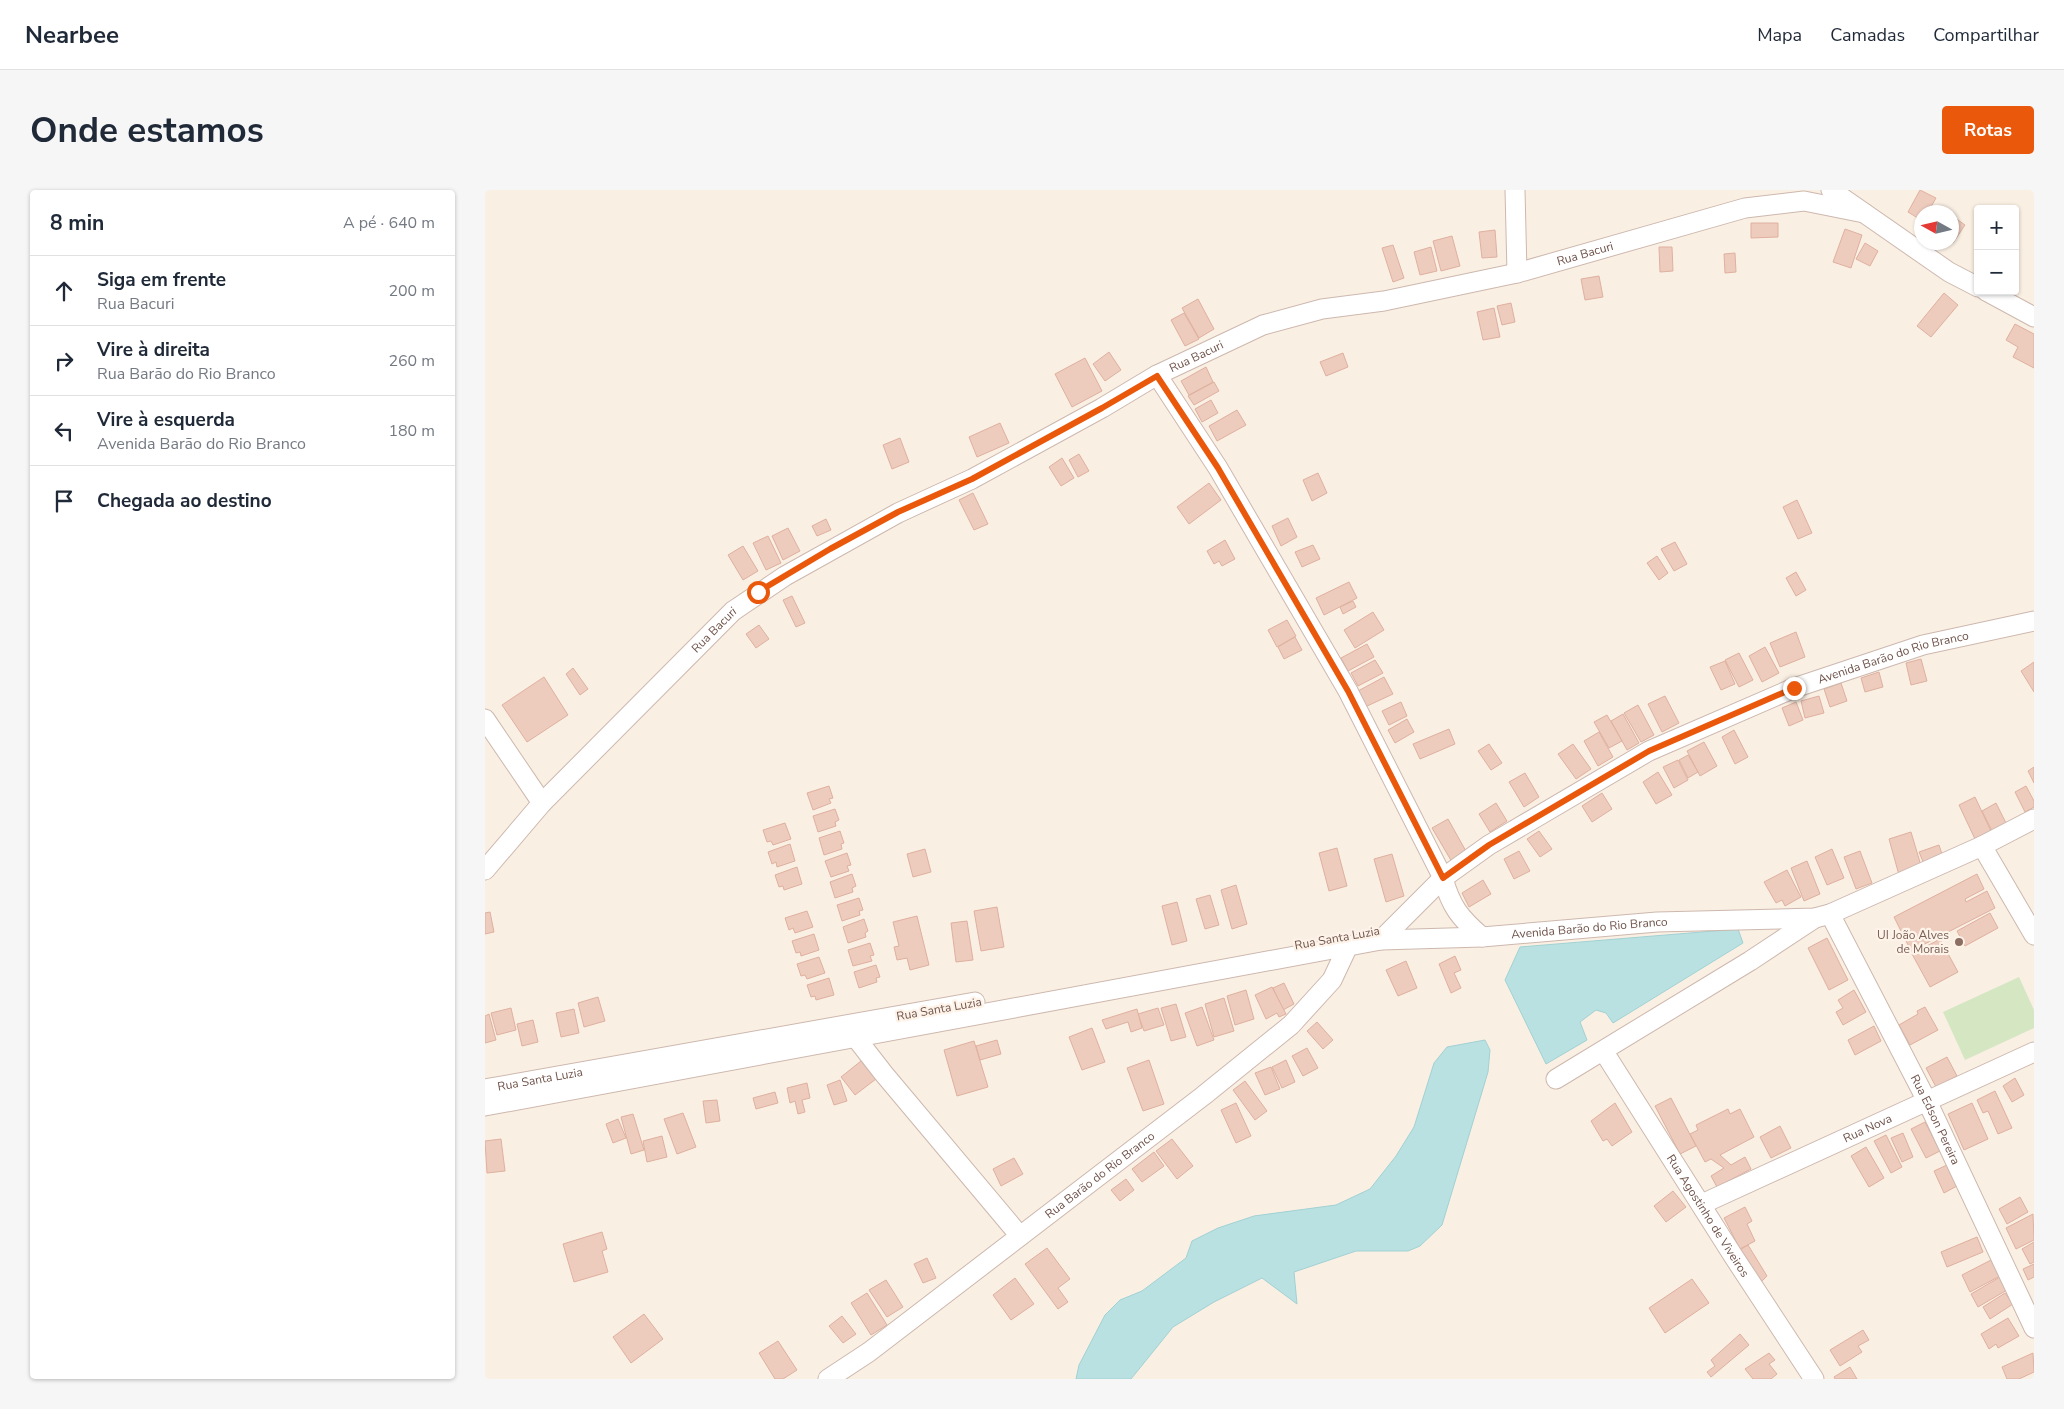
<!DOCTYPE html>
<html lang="pt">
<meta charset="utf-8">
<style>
:root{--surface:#fff;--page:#f6f6f7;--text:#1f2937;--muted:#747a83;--line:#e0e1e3;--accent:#ea580c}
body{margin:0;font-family:"Nunito Sans",sans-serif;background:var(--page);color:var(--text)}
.controls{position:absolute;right:15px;top:15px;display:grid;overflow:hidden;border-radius:5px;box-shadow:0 1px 4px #0004}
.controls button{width:45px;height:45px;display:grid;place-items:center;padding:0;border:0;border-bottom:1px solid var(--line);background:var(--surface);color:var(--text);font:25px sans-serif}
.compass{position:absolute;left:1429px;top:15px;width:45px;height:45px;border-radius:50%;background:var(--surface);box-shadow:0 1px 4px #0004;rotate:278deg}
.stop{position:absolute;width:15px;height:15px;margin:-11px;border:4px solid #ea580c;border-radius:50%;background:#fff}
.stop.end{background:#ea580c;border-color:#fff;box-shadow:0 1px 5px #0008}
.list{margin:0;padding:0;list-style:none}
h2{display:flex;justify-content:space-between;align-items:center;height:65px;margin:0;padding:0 20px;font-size:21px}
h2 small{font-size:16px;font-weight:400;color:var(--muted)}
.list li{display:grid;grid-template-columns:32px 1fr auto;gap:15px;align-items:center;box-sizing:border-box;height:70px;padding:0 20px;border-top:1px solid var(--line)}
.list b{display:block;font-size:19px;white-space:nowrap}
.list p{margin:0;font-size:16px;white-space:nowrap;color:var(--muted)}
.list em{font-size:16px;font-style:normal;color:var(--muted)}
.icon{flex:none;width:28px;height:28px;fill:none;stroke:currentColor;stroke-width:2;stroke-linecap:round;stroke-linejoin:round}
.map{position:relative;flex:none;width:1549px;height:1189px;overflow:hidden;border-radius:5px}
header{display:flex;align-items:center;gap:30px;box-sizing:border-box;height:70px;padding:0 25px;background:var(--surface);border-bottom:1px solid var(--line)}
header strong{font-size:24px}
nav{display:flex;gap:28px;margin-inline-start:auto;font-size:18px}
.intro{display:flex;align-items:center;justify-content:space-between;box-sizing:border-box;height:120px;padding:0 30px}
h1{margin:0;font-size:35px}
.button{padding:12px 22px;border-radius:5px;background:var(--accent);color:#fff;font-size:18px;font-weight:700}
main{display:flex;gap:30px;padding:0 30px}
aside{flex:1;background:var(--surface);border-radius:5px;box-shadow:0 1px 4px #0004}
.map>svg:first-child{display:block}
.green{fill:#d5e6c3}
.water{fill:#b9e1e2;stroke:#a1d1d3}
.building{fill:#edcbbd;stroke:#dfb09f}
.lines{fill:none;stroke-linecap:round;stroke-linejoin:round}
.minor-casing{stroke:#cdb8ae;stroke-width:21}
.minor{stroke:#fff;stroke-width:19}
.route{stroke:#ea580c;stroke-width:6}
.education-dot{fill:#8d6e63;stroke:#fdf3e9;stroke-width:2}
.labels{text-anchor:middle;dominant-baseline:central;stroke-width:4.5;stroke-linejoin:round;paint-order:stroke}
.street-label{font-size:12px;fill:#70544b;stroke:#fdf3e9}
.education-label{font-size:12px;fill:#785e54;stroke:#fdf3e9;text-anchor:end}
</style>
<header>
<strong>Nearbee</strong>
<nav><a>Mapa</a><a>Camadas</a><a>Compartilhar</a></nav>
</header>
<div class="intro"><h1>Onde estamos</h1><a class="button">Rotas</a></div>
<main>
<aside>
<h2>8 min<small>A pé · 640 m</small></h2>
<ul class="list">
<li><svg class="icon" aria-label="ahead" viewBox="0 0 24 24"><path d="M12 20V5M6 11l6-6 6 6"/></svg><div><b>Siga em frente</b><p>Rua Bacuri</p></div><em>200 m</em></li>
<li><svg class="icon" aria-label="right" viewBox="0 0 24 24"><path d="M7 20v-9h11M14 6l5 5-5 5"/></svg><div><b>Vire à direita</b><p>Rua Barão do Rio Branco</p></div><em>260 m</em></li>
<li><svg class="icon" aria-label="left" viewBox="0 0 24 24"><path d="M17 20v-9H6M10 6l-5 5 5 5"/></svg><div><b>Vire à esquerda</b><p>Avenida Barão do Rio Branco</p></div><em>180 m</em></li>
<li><svg class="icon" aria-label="arrive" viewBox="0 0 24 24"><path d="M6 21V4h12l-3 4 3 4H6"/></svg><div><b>Chegada ao destino</b></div></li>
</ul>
</aside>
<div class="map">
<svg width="1549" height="1189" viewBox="0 0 1549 1189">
<rect width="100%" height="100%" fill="#faefe3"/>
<!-- green -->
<path class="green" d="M1534,787l15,33v18l-69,32 -22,-48z"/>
<!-- water -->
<g class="water">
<path d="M1253,739l5,14 -130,80 -7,-10 -10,-3 -16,12 7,18 -41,24 -41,-84 15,-33z"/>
<path d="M1000,850l5,10 -2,22 -46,153 -22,21 -12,5h-52l-62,21 3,32 -35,-26 -48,24 -41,25 -42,52h-55l3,-14 26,-50 15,-15 22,-9 44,-33 6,-17 26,-13 36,-12 82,-11 34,-16 26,-33 18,-29 20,-64 13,-16z"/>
</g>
<!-- building -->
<g class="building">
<path d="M1435,0l16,8 -8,14h-7v8l-13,-8z"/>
<path d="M1466,25l14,10 -12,18 -2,-1z"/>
<path d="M1266,33h27v14l-27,1z"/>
<path d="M1360,39l17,6 -11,33 -18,-6z"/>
<path d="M1010,40l2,27 -15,1 -3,-26z"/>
<path d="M967,46l8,30 -19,5 -8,-30z"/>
<path d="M1380,53l13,8 -8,15 -14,-7z"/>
<path d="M908,55l11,33 -11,4 -11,-34z"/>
<path d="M946,57l6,24 -17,4 -6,-23z"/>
<path d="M1174,57h13l1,24 -13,1z"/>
<path d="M1250,63l1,19 -11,1 -1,-19z"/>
<path d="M1114,86l4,21 -18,3 -4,-21z"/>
<path d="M1459,103l14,12 -27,32 -14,-11z"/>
<path d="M713,109l16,30 -15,9 -17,-30z"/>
<path d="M1026,113l4,19 -13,3 -5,-19z"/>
<path d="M1009,118l6,29 -17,3 -6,-28z"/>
<path d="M699,123l15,26 -14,7 -14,-26z"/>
<path d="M1530,134l19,10v34l-21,-11 5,-10 -12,-7z"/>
<path d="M624,162l12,18 -16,11 -12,-17z"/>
<path d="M858,163l5,14 -22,9 -6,-14z"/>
<path d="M600,168l17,33 -30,16 -17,-33z"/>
<path d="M721,177l7,15 -24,13 -8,-14z"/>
<path d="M729,192l5,9 -25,14 -6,-9z"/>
<path d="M726,210l7,13 -16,9 -7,-13z"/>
<path d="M752,220l9,15 -29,16 -8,-15z"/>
<path d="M515,233l9,20 -32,14 -8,-20z"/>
<path d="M415,248l9,24 -17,7 -9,-24z"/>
<path d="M594,264l10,17 -11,6 -9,-17z"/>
<path d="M577,268l12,20 -13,8 -12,-19z"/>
<path d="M833,283l9,20 -15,8 -9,-21z"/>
<path d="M724,293l12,17 -32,24 -12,-17z"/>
<path d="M488,303l15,31 -14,6 -15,-30z"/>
<path d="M1312,310l15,33 -14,6 -15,-32z"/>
<path d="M803,328l9,19 -16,9 -9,-20z"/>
<path d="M341,329l5,11 -14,6 -5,-10z"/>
<path d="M303,338l12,23 -17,9 -11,-24z"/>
<path d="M283,346l13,27 -15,7 -13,-27z"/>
<path d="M740,350l10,19 -13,7 -3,-5 -5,3 -7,-13z"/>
<path d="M1190,352l12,22 -13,7 -13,-22z"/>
<path d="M828,355l7,14 -18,8 -7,-15z"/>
<path d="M258,356l15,25 -15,9 -15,-25z"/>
<path d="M1172,366l11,17 -9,7 -12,-17z"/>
<path d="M1311,382l10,18 -10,6 -10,-18z"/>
<path d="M864,392l8,16 -33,17 -8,-17z"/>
<path d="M307,406l13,27 -9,4 -13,-27z"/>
<path d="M868,411l3,6 -13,7 -3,-7z"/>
<path d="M888,422l11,18 -29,18 -11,-18z"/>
<path d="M802,430l9,16 -19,11 -9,-17z"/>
<path d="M274,435l10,14 -13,9 -10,-14z"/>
<path d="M1311,442l9,25 -25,10 -10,-24z"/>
<path d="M810,447l7,13 -18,9 -6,-12z"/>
<path d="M882,454l7,13 -26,14 -7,-13z"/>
<path d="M1280,457l14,26 -17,9 -13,-26z"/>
<path d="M1254,463l14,27 -14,7 -14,-27z"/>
<path d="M1436,469l6,22 -16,4 -5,-22z"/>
<path d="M890,470l8,13 -25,13 -7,-13z"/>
<path d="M1240,471l10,23 -14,6 -11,-23z"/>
<path d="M1549,472v30l-13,-21z"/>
<path d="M88,478l15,21 -8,6 -14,-21z"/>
<path d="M1394,482l4,15 -18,5 -4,-14z"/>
<path d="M59,487l24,38 -41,27 -25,-37z"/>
<path d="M899,487l9,17 -28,13 -7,-16z"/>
<path d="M1356,493l6,18 -17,6 -6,-18z"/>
<path d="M1180,506l14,27 -17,9 -14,-28z"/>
<path d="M1334,506l5,17 -19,5 -4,-17z"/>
<path d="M916,512l6,14 -18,9 -7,-14z"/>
<path d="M1311,512l7,18 -14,6 -7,-18z"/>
<path d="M1153,515l16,30 -13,7 -17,-29z"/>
<path d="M1138,524l16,29 -12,7 -16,-29z"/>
<path d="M1122,525l15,26 -13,7 -15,-26z"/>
<path d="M922,529l7,13 -19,11 -7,-13z"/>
<path d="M964,539l6,15 -35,15 -7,-15z"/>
<path d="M1249,540l14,27 -13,7 -13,-27z"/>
<path d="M1114,542l14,25 -15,9 -14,-25z"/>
<path d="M1219,552l13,24 -17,10 -13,-25z"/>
<path d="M1004,554l13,19 -11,7 -13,-19z"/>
<path d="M1088,554l18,25 -15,10 -18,-25z"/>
<path d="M1203,565l10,17 -10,6 -9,-18z"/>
<path d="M1193,570l10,20 -14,8 -11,-21z"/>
<path d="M1549,577v16l-6,-12z"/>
<path d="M1173,582l14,23 -16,9 -13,-22z"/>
<path d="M1040,583l14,24 -15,10 -15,-25z"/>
<path d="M344,596l4,12 -4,1 2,4 -18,7 -6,-17z"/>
<path d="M1541,596l8,15v6l-9,5 -10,-20z"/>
<path d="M1117,603l10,16 -20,13 -10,-16z"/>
<path d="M1490,607l16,34 -16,8 -16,-34z"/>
<path d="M1011,613l11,18 -17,11 -11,-18z"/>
<path d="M1511,613l10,20 -14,8 -10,-20z"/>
<path d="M350,619l4,11 -4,2 1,4 -18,6 -5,-16z"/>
<path d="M963,629l19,34 -15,9 -20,-34z"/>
<path d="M300,633l6,16 -18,6 -2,-4 -4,1 -4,-12z"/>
<path d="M355,641l4,12 -3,1 1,5 -18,6 -5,-17z"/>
<path d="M1054,641l13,18 -12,8 -13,-18z"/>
<path d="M1426,642l11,37 -23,6 -10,-36z"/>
<path d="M305,654l5,17 -18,6 -1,-5 -4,2 -4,-12z"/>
<path d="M1454,655l4,12 -19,7 -5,-12z"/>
<path d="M852,658l10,38 -18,5 -10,-38z"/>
<path d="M440,659l6,23 -18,5 -6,-23z"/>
<path d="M1347,659l12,29 -17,7 -12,-28z"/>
<path d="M1034,661l11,20 -16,8 -10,-20z"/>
<path d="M1375,661l12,32 -16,6 -12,-32z"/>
<path d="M362,663l4,12 -4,1 2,5 -18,6 -6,-16z"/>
<path d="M907,664l12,42 -18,6 -12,-43z"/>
<path d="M1322,671l13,33 -16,7 -13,-33z"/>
<path d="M312,677l5,17 -18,6 -1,-4 -4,1 -4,-12z"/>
<path d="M1302,680l14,27 -16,9 -3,-6 -6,3 -12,-21z"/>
<path d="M367,684l4,12 -4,2 1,4 -18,6 -5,-16z"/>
<path d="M1492,684l7,15 -19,10 1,3 21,-11 8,17 -84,43 -17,-34z"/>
<path d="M998,690l8,14 -22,13 -7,-14z"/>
<path d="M751,695l11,39 -15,5 -11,-39z"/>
<path d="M725,705l9,30 -14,4 -9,-30z"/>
<path d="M374,708l4,12 -4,1 1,4 -18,6 -5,-16z"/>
<path d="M692,712l10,39 -15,4 -10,-39z"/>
<path d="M512,717l7,40 -23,4 -7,-40z"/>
<path d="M322,721l6,16 -18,6 -2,-5 -4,2 -4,-12z"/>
<path d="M5,722l4,20 -9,2v-21z"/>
<path d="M1505,723l8,15 -33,18 -8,-15z"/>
<path d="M432,726l12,49 -19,5 -3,-12 -10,2 -3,-13 5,-1 -6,-24z"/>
<path d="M379,729l4,12 -3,2 1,4 -18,6 -5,-16z"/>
<path d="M482,731l6,39 -17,2 -5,-39z"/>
<path d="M329,744l5,16 -18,6 -1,-4 -4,1 -4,-12z"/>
<path d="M1342,748l21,42 -19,10 -21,-42z"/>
<path d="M1455,749l18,33 -28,15 -18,-33z"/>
<path d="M385,753l4,12 -4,1 2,5 -19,5 -5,-16z"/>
<path d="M970,766l6,14 -7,3 7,15 -10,5 -12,-29z"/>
<path d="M334,767l6,16 -18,6 -2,-4 -4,1 -4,-12z"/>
<path d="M921,771l11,27 -19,8 -12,-26z"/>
<path d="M391,775l4,12 -4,1 1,4 -18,6 -5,-16z"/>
<path d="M344,788l5,17 -18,5 -1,-4 -4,1 -4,-12z"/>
<path d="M799,793l10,21 -11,6 -10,-22z"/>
<path d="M787,797l14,27 -7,3 -2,-4 -11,6 -11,-24z"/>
<path d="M761,800l8,29 -19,6 -8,-29z"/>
<path d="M1369,800l12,22 -23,13 -7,-13 7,-4 -5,-8z"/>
<path d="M113,807l7,24 -21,6 -6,-24z"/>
<path d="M739,808l10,33 -20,6 -9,-33z"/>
<path d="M691,814l10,33 -15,4 -10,-33z"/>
<path d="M717,817l12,33 -17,6 -12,-33z"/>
<path d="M1440,817l13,23 -28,15 -11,-20 19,-11 -1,-3z"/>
<path d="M26,818l5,22 -19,5 -6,-22z"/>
<path d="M673,818l6,17 -20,6 -6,-17z"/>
<path d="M89,819l5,24 -18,4 -5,-24z"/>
<path d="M652,819l5,19 -11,4 -3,-10 -22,7 -4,-9z"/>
<path d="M4,824l7,26 -11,3v-27z"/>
<path d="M48,830l5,22 -16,4 -5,-22z"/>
<path d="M832,832l16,18 -10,9 -16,-18z"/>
<path d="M1389,836l7,15 -26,14 -7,-15z"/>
<path d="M607,838l13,34 -23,8 -13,-33z"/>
<path d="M512,850l4,14 -21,6 -4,-14z"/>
<path d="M489,851l14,46 -31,9 -13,-46z"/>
<path d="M822,858l11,20 -15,8 -11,-20z"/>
<path d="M1462,867l10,19 -21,11 -10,-19z"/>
<path d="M664,870l15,44 -21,7 -16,-43z"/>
<path d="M801,870l9,22 -13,6 -10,-21z"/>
<path d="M376,871l15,18 -21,16 -14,-18z"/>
<path d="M786,877l9,22 -15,6 -10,-22z"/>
<path d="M1530,888l9,17 -12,7 -9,-16z"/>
<path d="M355,890l7,21 -13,4 -7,-20z"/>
<path d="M760,891l22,30 -12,9 -22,-30z"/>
<path d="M322,893l3,15 -8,2 3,12 -7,2 -3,-13 -5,2 -3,-15z"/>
<path d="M1510,901l17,37 -14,6 -10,-23 -5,2 -6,-13z"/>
<path d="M290,902l3,11 -22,6 -3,-11z"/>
<path d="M1186,908l25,48 -16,8 -25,-48z"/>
<path d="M232,910l3,21 -14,2 -3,-22z"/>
<path d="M751,913l15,33 -15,7 -15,-33z"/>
<path d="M1130,913l17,29 -20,14 -5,-7 -4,2 -12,-20z"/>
<path d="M1487,913l16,36 -24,11 -16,-36z"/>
<path d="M1243,919l2,5 10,-5 14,28 -34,18 11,10 14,-8 6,12 -34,18 -6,-11 13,-8 -13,-9 -6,3 -15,-28 8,-4 -2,-5z"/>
<path d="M198,923l13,34 -19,7 -13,-35z"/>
<path d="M148,924l11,36 -13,4 -10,-37z"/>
<path d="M133,929l8,19 -13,5 -7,-19z"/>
<path d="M1440,932l15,29 -14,7 -15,-29z"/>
<path d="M1295,936l11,22 -20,10 -11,-21z"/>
<path d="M1418,943l10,24 -11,5 -11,-24z"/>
<path d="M1401,945l16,32 -11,6 -17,-32z"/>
<path d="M177,946l5,21 -20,5 -4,-21z"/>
<path d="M16,949l4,32 -18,2 -2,-32z"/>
<path d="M687,949l21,27 -16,13 -21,-28z"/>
<path d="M1381,957l18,31 -15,9 -18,-31z"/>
<path d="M669,962l10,14 -22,16 -10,-13z"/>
<path d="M529,968l9,16 -22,12 -8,-17z"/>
<path d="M1462,975l10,21 -13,7 -10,-22z"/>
<path d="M641,989l8,11 -14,11 -9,-11z"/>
<path d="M1188,1001l13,16 -20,15 -12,-16z"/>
<path d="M1535,1007l8,15 -21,12 -8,-15z"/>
<path d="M1260,1017l7,14 -5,3 8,17 -15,8 -16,-31z"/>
<path d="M1548,1024l1,26 -18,9 -10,-21z"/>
<path d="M117,1042l5,17 -5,2 6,21 -34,10 -11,-38z"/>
<path d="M1492,1047l6,15 -36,15 -6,-15z"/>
<path d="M1549,1052v20l-4,2 -8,-15z"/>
<path d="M1263,1055l19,31 -8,8 -21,-33z"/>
<path d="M562,1058l23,31 -12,9 10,14 -10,7 -33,-45z"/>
<path d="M442,1068l9,20 -13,5 -9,-19z"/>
<path d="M1506,1070l9,16 -30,16 -8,-17z"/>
<path d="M1549,1074v13l-6,3 -5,-11z"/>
<path d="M1515,1087l7,13 -29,17 -7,-13z"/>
<path d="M530,1088l19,26 -23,16 -18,-25z"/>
<path d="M1207,1089l17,24 -44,30 -16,-25z"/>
<path d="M401,1090l17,27 -16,10 -18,-27z"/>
<path d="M382,1103l20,32 -16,10 -20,-32z"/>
<path d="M1520,1103l8,11 -23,15 -7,-12z"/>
<path d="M159,1124l19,25 -32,24 -18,-26z"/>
<path d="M357,1126l14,18 -13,9 -14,-17z"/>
<path d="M1523,1128l11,18 -21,12 -2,-4 -7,5 -8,-15z"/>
<path d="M1378,1140l6,10 -11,6 4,6 -22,14 -10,-16z"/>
<path d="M1255,1144l9,11 -38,32 -4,-5 8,-6 -4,-6z"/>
<path d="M293,1151l19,29 -14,9h-8l-16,-26z"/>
<path d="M1284,1163l6,7 -6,4 8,10 -6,5h-18l-8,-10z"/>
<path d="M1548,1163l1,19 -15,7h-12l-5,-12z"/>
<path d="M1365,1177l7,12h-22l-1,-2z"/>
</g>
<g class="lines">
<defs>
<g id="minor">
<path d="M1030,0l2,83"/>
<path d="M1346,0l118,82 29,15"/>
<path d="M1501,101l48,26"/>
<path d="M672,185l61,93 130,223 95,187c8,29 17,40 39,59"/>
<path d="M0,529l57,84"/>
<path d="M1497,656l52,89"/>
<path id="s1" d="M0,680l57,-67 191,-192 52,-35 113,-63 74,-34 130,-71 55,-33 106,-50 59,-16 62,-8 133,-28 228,-65 59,-7 60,12"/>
<path id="s2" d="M1345,724l97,187 107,227"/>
<path id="s3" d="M896,750l62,-62 46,-33 160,-94 145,-63 129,-43 111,-24"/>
<path d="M375,839l-4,9 28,36 136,162"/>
<path id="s4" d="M1119,862l128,202 82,125"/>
<path d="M1071,889l194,-118 65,-43"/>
<path id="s5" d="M0,899l490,-87"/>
<path id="s6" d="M0,916l896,-166 101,-3 175,-15 158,-4 15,-4 152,-68 52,-27"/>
<path id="s7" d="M1217,1014l332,-152"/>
<path id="s8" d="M343,1189l41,-27 334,-256 88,-71 41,-45 16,-34"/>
</g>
</defs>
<!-- minor casing -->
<use href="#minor" class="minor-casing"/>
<!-- minor -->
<use href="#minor" class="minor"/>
</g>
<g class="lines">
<!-- route -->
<path class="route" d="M273,402l72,-43 68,-37 74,-33 130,-71 55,-32 61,92 130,223 95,187 46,-33 160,-94 145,-63"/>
</g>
<!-- markers -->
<circle class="education-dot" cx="1474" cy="752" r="5"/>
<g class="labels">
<!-- street labels -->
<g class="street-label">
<text stroke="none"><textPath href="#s1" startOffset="1292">Rua Bacuri</textPath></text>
<text stroke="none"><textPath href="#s1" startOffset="888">Rua Bacuri</textPath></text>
<text stroke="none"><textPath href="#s1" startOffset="332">Rua Bacuri</textPath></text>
<text stroke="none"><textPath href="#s3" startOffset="592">Avenida Barão do Rio Branco</textPath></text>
<text stroke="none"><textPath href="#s6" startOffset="1120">Avenida Barão do Rio Branco</textPath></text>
<text transform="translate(852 748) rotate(-10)">Rua Santa Luzia</text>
<text transform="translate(454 819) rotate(-10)">Rua Santa Luzia</text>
<text stroke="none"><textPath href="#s5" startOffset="56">Rua Santa Luzia</textPath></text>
<text stroke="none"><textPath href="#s2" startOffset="231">Rua Edson Pereira</textPath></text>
<text stroke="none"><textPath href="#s7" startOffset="182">Rua Nova</textPath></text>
<text stroke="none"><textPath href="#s8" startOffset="340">Rua Barão do Rio Branco</textPath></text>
<text stroke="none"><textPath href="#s4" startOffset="194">Rua Agostinho de Viveiros</textPath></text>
</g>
<!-- education labels -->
<g class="education-label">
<text x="1464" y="745">UI João Alves<tspan x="1464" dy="14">de Morais</tspan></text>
</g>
</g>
</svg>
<div class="controls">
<button>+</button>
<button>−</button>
</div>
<svg class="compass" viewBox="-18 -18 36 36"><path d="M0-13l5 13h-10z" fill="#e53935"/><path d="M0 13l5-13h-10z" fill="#747a83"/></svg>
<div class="stop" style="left:273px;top:402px"></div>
<div class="stop end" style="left:1309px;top:498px"></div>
</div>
</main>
